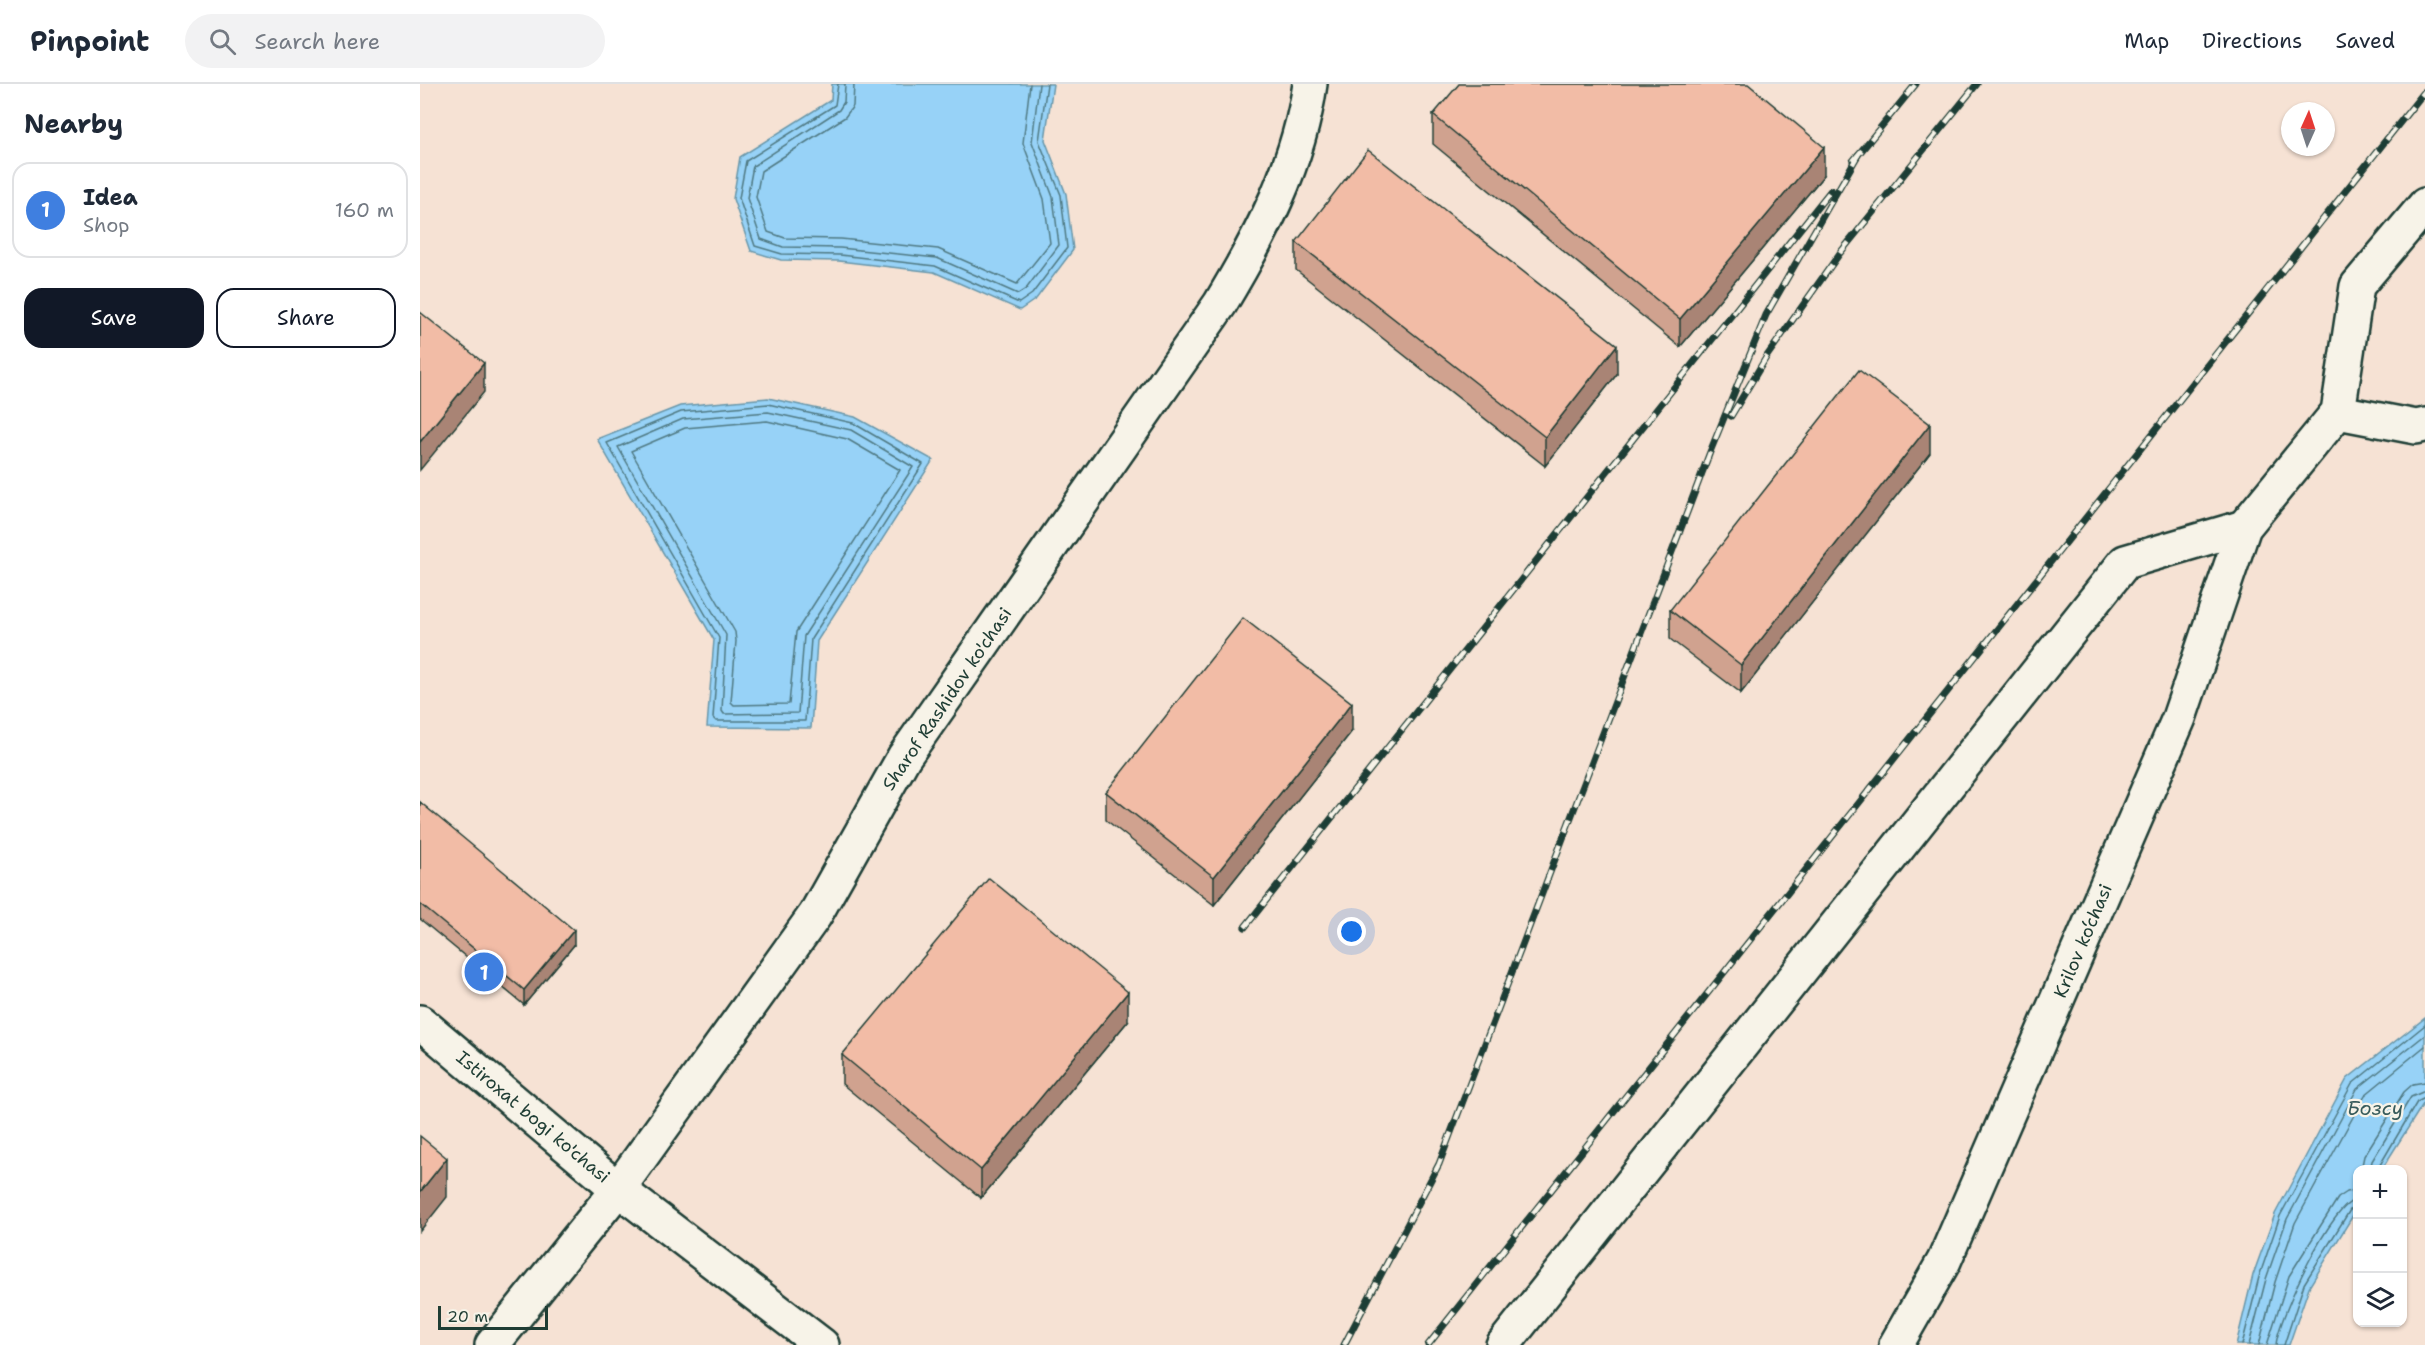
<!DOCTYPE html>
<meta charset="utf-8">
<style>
:root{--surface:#fff;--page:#f2f2f3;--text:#1f2937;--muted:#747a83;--line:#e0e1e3;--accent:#111827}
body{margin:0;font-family:"Shantell Sans",sans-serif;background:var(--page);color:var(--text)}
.controls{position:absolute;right:18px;bottom:18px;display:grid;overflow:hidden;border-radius:12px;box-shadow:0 2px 4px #0004}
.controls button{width:54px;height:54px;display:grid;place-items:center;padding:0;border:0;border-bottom:2px solid var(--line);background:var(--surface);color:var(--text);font:30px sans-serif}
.compass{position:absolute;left:1861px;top:18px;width:54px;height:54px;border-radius:50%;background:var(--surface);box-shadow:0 2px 4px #0004;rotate:3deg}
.scale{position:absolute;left:18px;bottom:15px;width:110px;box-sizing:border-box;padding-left:6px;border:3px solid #1f3d34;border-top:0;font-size:16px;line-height:21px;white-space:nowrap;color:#1f3d34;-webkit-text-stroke:4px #f7f3e8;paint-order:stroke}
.you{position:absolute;left:932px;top:848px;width:21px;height:21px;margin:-15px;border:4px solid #fff;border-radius:50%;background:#1a73e8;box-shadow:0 0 0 9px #1a73e833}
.badge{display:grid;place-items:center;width:39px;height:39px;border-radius:50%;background:var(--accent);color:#fff;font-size:20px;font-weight:700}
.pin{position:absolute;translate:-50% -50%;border:3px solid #fff;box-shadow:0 2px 6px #0006}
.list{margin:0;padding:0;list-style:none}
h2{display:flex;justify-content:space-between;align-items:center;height:78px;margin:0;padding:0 24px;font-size:26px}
h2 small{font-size:20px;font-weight:400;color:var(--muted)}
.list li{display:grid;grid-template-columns:39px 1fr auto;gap:18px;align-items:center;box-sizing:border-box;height:96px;margin:0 12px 12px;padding:0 12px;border:2px solid var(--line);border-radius:18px}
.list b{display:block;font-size:22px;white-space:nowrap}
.list p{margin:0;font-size:20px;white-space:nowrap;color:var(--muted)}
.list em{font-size:20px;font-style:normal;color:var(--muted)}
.actions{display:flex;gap:12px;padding:18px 24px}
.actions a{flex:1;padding:14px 0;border:2px solid var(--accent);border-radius:18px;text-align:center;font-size:21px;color:var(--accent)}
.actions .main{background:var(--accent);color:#fff}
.icon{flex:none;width:33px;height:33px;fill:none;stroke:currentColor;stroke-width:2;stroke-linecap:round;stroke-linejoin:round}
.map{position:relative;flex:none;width:2005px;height:1261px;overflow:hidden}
header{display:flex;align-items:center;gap:36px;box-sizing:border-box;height:84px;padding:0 30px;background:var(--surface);border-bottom:2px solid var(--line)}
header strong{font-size:28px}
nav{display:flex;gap:33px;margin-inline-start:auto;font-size:21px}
.search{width:420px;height:54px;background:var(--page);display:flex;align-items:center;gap:15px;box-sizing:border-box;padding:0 21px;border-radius:33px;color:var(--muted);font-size:22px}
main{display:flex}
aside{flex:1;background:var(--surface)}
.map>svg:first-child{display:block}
.water{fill:#97d2f7;stroke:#6796a9;stroke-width:1.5}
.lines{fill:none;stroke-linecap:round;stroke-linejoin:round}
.shore{stroke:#4f7982;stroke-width:1.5}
.minor-casing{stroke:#1f3d34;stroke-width:38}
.minor{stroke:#f7f3e8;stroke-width:33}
.rail-casing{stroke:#1f3d34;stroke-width:7}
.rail{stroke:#f7f3e8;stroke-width:4.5;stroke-dasharray:14;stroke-linecap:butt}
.wall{fill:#d0a28f;stroke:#1f3d34;stroke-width:1.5}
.shaded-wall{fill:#a98474;stroke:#1f3d34;stroke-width:1.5}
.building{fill:#f2bca6;stroke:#1f3d34;stroke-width:1.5}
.labels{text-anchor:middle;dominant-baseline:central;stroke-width:4.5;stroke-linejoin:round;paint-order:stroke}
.street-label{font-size:18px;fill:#1f3d34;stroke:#f7f3e8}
.water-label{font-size:20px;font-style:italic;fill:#375b5b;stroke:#f7f3e8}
</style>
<header>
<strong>Pinpoint</strong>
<div class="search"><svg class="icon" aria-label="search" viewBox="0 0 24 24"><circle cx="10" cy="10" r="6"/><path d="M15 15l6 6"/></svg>Search here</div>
<nav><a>Map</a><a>Directions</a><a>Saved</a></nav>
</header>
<main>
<aside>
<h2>Nearby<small></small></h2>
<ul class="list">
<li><span class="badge" style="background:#3f7fe0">1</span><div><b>Idea</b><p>Shop</p></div><em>160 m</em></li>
</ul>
<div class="actions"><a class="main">Save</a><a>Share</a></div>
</aside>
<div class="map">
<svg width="2005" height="1261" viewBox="0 0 2005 1261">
<rect width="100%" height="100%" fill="#f6e2d4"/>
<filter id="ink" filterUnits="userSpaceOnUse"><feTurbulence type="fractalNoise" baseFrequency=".0167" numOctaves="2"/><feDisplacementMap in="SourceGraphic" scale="12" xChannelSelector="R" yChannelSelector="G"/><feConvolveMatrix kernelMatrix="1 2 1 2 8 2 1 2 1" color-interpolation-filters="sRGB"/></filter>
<g filter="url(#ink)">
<!-- water -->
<g class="water">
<path d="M412,0h221l-8,56 21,54 7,56 -37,49 -16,11 -86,-38 -95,-11 -58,-1 -30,-9 -18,-52 7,-42 91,-57z"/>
<path d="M348,314l87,19 78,43 -116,181 -6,87 -104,-1 7,-87 -117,-201 83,-33z"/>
<path d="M2005,934v83l-43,68 -24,1 -1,39 -48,78 -20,58h-53l17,-70 22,-61 72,-135z"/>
</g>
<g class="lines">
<!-- shore -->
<g class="shore">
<path d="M418,0l-3,21 -89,56 -7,37 16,48 27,8 58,1 95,11 84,37 13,-9 35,-46 -6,-53 -22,-54 8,-57"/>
<path d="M425,0l-1,18 -5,8 -86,56 -6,32 14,41 22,8 57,1 97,10 81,36 8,-5 33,-44 -6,-48 -21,-55 7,-58"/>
<path d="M434,0l-1,22 -8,11 -84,54 -5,26 12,35 17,6 56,1 97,10 79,35 33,-41 -6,-44 -21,-56 7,-59"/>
<path d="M348,320l85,19 70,41 -112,175 -6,82h-89l-3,-3 6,-80 -112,-195 74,-31z"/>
<path d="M348,328l83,18 62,37 -109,169 -6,77 -74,1 -2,-3 4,-76 -108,-188 65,-28z"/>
<path d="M347,337l80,18 53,31 -104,162 -7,72 -55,1 -3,-3 5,-61 -1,-9 -104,-181 54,-23z"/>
<path d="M1941,1086l3,-14 40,-64 9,-8 12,-2"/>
<path d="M1950,1086l2,-9 39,-64 14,-6"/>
<path d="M1957,1086l40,-68 8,-4"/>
<path d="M1822,1261l17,-68 21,-61 72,-132 73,-59"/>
<path d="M1829,1261l17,-66 21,-60 70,-130 68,-54"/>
<path d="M1839,1261l16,-63 20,-59 70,-128 60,-49"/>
<path d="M1847,1261l22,-69 49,-78 9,-6 11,-2"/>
<path d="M1856,1261c2,-26 56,-144 82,-146"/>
<path d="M1864,1261l20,-61 46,-74 8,-3"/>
</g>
<defs>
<g id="minor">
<path d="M1918,328l78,15 9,-2"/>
<path d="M0,938l198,167 204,156"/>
<path d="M72,1261l126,-156 197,-274 89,-158 316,-453c41,-68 79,-140 90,-220"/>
<path d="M1083,1261l622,-783 119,-35"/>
<path d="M1476,1261l48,-84 235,-543 65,-191 94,-115 19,-126 68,-81"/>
</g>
</defs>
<!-- minor casing -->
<use href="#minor" class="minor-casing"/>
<!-- minor -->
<use href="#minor" class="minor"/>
<defs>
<g id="rail">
<path d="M1433,77l63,-77"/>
<path d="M1311,332l36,-60 73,-103 137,-169"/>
<path d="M825,843l586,-737"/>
<path d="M924,1261l95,-181 271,-712 56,-137 92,-160"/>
<path d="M1008,1261l997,-1254"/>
</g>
</defs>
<!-- rail casing -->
<use href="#rail" class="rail-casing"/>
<!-- rail -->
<use href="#rail" class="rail"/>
</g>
<!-- wall -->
<g class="wall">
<path d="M1013,31l391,60 -144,172 -247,-203z"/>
<path d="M876,158l321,132 -72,92 -249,-196z"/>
<path d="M1510,369l-189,240 -71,-54v-29z"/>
<path d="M932,647l-138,174 -108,-85v-28z"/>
<path d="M0,718l154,143 -50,60 -104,-86z"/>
<path d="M708,937l-147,177 -139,-114v-29z"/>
</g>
<!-- shaded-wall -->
<g class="shaded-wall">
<path d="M1404,63v28l-144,172v-28z"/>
<path d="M1197,261v29l-72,92v-29z"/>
<path d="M64,279v29l-64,78v-28z"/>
<path d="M1510,340v29l-189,240v-28z"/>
<path d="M932,619v28l-138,174v-28z"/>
<path d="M154,846v15l-50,60v-15z"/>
<path d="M708,908v29l-147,177v-28z"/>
<path d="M27,1074v39l-27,34v-39z"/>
</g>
<!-- building -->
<g class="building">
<path d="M1039,0h289l76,63 -144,172 -247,-204z"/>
<path d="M948,66l249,195 -72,92 -249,-195z"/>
<path d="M0,228l64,51 -64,79z"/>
<path d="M1439,286l71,54 -189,241 -71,-55z"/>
<path d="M823,534l109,85 -138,174 -108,-85z"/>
<path d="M0,718l154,128 -50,60 -104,-86z"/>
<path d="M569,794l139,114 -147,178 -139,-115z"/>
<path d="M0,1052l27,22 -27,34z"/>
</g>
</g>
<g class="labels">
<!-- street labels -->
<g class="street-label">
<text transform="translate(527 615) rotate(-56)">Sharof Rashidov ko'chasi</text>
<text transform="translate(1663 857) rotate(-67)">Krilov ko‘chasi</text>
<text transform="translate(113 1033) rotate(40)">Istiroxat bogi ko'chasi</text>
</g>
<!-- water labels -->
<g class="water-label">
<text x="1955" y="1024">Бозсу</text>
</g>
</g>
</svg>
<div class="controls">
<button>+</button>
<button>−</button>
<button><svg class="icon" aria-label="layers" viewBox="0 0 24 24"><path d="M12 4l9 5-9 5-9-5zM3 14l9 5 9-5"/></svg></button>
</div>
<svg class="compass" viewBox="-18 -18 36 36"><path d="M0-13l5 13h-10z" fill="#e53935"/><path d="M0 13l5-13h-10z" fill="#747a83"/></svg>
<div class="scale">20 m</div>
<div class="you"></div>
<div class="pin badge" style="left:64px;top:888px;background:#3f7fe0">1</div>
</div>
</main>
